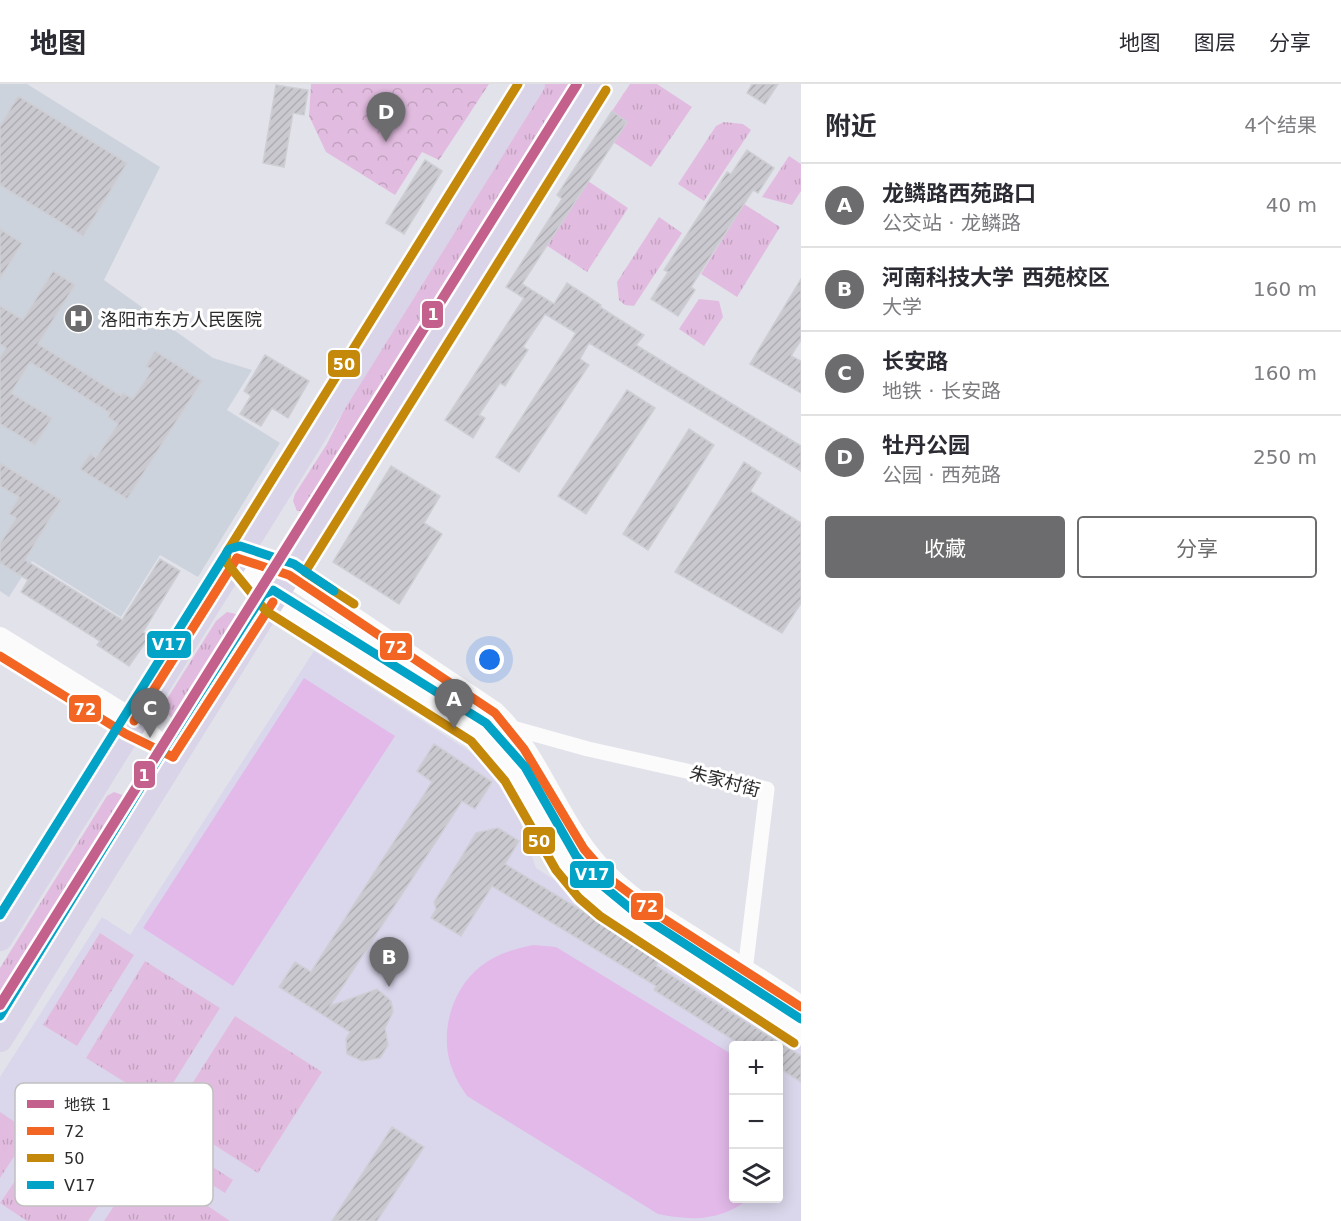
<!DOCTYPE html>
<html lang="zh">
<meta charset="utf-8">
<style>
:root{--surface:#fff;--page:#f2f2f3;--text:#2b2b33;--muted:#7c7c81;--line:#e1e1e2;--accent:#6c6c6e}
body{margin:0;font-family:"DejaVu Sans","Noto Sans SC",sans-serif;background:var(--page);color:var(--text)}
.controls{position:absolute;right:18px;bottom:18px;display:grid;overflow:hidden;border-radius:6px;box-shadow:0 3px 15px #0003}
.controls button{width:54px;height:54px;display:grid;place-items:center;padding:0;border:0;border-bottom:2px solid var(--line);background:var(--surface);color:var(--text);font:30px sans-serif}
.you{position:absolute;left:490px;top:576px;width:21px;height:21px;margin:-15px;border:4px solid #fff;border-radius:50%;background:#1a73e8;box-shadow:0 0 0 9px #1a73e833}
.badge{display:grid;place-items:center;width:39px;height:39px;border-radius:50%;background:var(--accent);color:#fff;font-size:20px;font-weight:700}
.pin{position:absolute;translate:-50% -50px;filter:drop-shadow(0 2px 3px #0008)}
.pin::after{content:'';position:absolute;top:32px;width:21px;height:18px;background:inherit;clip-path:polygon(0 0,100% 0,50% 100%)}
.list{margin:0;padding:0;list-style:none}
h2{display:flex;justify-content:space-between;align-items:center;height:78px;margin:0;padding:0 24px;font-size:26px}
h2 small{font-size:20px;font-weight:400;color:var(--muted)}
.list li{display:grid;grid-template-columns:39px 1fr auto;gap:18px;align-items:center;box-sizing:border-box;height:84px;padding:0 24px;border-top:2px solid var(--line)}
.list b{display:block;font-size:22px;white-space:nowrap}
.list p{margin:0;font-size:20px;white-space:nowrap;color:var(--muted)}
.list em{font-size:20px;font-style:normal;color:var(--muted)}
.actions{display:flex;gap:12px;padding:18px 24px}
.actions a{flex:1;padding:14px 0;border:2px solid var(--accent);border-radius:6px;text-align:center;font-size:21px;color:var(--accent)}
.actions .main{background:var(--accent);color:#fff}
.icon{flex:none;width:33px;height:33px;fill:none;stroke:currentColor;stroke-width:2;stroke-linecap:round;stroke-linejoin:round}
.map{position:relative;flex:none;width:801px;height:1137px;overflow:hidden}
header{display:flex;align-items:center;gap:36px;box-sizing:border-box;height:84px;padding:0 30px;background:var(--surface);border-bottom:2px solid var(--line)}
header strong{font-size:28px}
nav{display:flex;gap:33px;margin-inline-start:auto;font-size:21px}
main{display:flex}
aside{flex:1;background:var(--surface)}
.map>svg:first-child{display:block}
.education{fill:#dad7ec;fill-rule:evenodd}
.medical{fill:#cdd3dc}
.grass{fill:url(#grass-tufts)}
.park{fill:url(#park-crowns)}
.pitch{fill:#e2b9e9}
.building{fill:url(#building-hatch);stroke:#ceced5;stroke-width:1.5}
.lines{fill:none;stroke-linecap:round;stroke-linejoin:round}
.minor{stroke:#fbfbfc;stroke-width:15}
.secondary{stroke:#fbfbfc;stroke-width:22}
.primary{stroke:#d9d4e7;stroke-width:26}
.bus-1-casing{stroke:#fff;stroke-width:14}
.bus-2-casing{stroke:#fff;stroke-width:14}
.bus-3-casing{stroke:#fff;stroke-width:14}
.bus-1{stroke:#f26522;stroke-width:9}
.bus-2{stroke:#c4880b;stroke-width:9}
.bus-3{stroke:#02a3c6;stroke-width:9}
.metro-1-casing{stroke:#fff;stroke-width:15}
.metro-1{stroke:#c4608c;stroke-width:10}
.labels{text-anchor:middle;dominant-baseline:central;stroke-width:6;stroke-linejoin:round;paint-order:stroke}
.poi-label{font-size:18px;fill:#2c2c2c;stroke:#fff;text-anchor:start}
.street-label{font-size:18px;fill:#2c2c2c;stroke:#fff}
.key{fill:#fff;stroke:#c0c0c0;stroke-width:1.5}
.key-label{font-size:16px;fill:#2c2c2c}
.line-badge{stroke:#fff;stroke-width:2}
.badge-label{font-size:16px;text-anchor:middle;font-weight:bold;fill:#fff}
</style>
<header>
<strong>地图</strong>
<nav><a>地图</a><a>图层</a><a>分享</a></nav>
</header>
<main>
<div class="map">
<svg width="801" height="1137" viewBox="0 0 801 1137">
<defs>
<pattern id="grass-tufts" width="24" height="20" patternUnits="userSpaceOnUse" patternTransform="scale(1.5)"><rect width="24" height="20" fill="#e2bce0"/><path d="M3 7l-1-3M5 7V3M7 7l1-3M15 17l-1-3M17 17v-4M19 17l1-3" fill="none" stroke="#c2a2c0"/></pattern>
<pattern id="park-crowns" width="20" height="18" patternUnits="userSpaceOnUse" patternTransform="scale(1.5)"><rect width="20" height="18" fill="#e2bce0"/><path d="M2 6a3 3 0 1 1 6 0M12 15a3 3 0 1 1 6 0" fill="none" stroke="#c2a2c0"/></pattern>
<pattern id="building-hatch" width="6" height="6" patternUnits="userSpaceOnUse" patternTransform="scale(1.5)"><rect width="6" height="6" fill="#cac9d0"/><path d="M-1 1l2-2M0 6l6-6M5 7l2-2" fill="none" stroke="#aeadb3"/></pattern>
</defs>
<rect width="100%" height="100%" fill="#e2e2ea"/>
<!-- education -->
<path class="education" d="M314,567l189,122 33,95 265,170v183h-801v-144l102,-160 28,18zM734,962h44v152h-44z"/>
<!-- medical -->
<path class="medical" d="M0,0h27l133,83 -56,113 109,78 39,12 -25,40 53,33 -82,134 -38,-22 -39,62 -89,-56 -23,36 -9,-6z"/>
<!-- grass -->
<g class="grass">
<path d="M542,0h45l-217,343 -24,28 -35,53 -3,3h-11l-4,-10 2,-7 32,-50 33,-66z"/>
<path d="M630,0h27l35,23 -41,60 -38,-25 14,-20 -15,-11z"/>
<path d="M724,38l19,2 8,6 -47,71 -26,-17 38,-58z"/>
<path d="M789,72l12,8v27l-9,14 -30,-8z"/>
<path d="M588,97l40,27 -41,64 -41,-27z"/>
<path d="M744,120l36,23 -43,70 -36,-23z"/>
<path d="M659,133l23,16 -48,73 -9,-1 -6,-5 -2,-18z"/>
<path d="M699,215l20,2 4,16 -19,29 -25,-17z"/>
<path d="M227,528l9,2 4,13 -56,91 -11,2 -8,-9 2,-12 49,-78z"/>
<path d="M114,708l11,4 2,12 -127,203v-43l107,-172z"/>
<path d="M100,849l34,22 -57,91 -34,-21z"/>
<path d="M145,877l75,47 -60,96 -74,-46z"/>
<path d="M235,932l87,56 -64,101 -87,-56z"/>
<path d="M0,1028l30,20 -30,46z"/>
<path d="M62,1028l68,46 -42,63h-61l-27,-18z"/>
<path d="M161,1050l72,46 -8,13 -73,-46z"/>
<path d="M143,1078l87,59h-126z"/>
</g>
<!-- park -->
<path class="park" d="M311,0h178l-50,76 -17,-8 -27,43 -69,-43 -17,-36z"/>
<!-- pitch -->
<g class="pitch">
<path d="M304,594l91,58 -162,250 -90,-58z"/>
<path d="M533,861l23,2 177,108 1,143 15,1c-29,22 -56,22 -91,15l-191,-118c-5,-8 -11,-16 -14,-25 -15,-35 -2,-82 28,-105 15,-12 33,-17 52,-21z"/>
</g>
<!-- building -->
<g class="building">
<path d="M752,0h26l-13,20 -18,-11z"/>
<path d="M276,1l32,5 -4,25 -11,-2 -9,54 -21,-4z"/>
<path d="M18,12l109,67 -44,73 -83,-51v-59z"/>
<path d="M612,27l15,11 -105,162 32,20 13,-21 34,22 -1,2 44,28 -8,10 165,101v25l-212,-128 -9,16 9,6 -70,107 -23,-15 80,-124 -31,-19 -22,33 5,3 -15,23 -8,13 -5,-3 -21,32 6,3 -12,20 -28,-18 79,-122 -18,-11 56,-88 -5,-4z"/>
<path d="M747,66l27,18 -16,25 -5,-3 -62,97 4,3 -17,26 -27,-17 17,-27 -4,-2 63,-98 4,2z"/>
<path d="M425,76l17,11 -38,63 -18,-11z"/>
<path d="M0,145l22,14 -22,36z"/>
<path d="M53,187l22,14 -37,59 83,52 2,-3 10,6 19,-29 -6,-4 9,-15 47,30 -75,118 -47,-30 10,-15 6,4 22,-34 -10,-7 2,-4 -80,-51 -19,31 41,25 -17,27 -35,-21v-67l6,-9 -6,-4v-38l23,14z"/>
<path d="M801,195v61l-10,16 10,5v32l-51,-29z"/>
<path d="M265,271l44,26 -21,37 -16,-10 -11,18 -21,-12 11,-18 -7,-5z"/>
<path d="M627,306l28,18 -69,106 -28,-18z"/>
<path d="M689,345l25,16 -66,105 -25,-16z"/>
<path d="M744,378l17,11 -11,18 51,32v80l-19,30 -107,-61z"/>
<path d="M0,379l61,37 -36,60 97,60 38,-61 20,12 -37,61 7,4 -21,30 -32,-21 3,-4 -79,-49 7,-12 -28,-17v-19l16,-26 -7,-4 10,-17 -19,-11z"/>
<path d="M391,382l49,30 -16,27 18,11 -43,70 -66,-42z"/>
<path d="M434,660l58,38 -17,27 -13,-8 -132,205 47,-17 14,12 2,11 -8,16 3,17 -8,13 -18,3 -15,-7 -1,-15 4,-7 -71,-45 16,-25 16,10 121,-190 -15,-11z"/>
<path d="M498,744l21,13 -14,23 155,94 -4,8 145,90v26l-23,-15v-21h-35l-89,-56 2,-4 -164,-100 -31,50 -30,-18 5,-9 -2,-7 42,-69z"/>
<path d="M392,1043l32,20 -47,74h-45z"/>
</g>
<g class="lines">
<!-- minor -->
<path class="minor" d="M509,643l79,22 179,40 -22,182"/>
<!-- secondary -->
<g class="secondary">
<path d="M237,474l36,44 206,130 36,42 51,89 22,27 19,16 194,127"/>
<path d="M237,474l52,17 206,138c45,44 62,108 104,154 29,32 66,53 102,76 34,21 67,42 100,64"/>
<path d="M0,554l134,83 39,36"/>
</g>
<!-- primary -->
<g class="primary">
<path d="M0,854l532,-854"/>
<path d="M0,955c196,-320 397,-637 596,-955"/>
</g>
<defs>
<g id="bus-1">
<path d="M237,474l52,17 206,138 29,36 60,100 26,30 51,38 140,90"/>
<path d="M0,572l126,78 47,23"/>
<path d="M134,637l103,-163"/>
<path d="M173,673l100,-155"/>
</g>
<g id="bus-2">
<path d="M518,0l-291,468 -1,10 40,49 205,130 34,40 51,89 23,28 21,18 194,127"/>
<path d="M354,520l-49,-32 301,-482"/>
</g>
<g id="bus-3">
<path d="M0,831l229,-366 11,-3 54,18 40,27"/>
<path d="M0,932l163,-265 100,-156 10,-5 213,133 39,44 51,89 21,25 34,28 170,110"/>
</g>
</defs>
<!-- bus-1 casing -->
<use href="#bus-1" class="bus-1-casing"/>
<!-- bus-2 casing -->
<use href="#bus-2" class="bus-2-casing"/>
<!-- bus-3 casing -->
<use href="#bus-3" class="bus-3-casing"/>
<!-- bus-1 -->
<use href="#bus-1" class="bus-1"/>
<!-- bus-2 -->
<use href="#bus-2" class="bus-2"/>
<!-- bus-3 -->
<use href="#bus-3" class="bus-3"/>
<defs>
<path id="metro-1" d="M0,921l577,-921"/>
</defs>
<!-- metro-1 casing -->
<use href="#metro-1" class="metro-1-casing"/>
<!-- metro-1 -->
<use href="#metro-1" class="metro-1"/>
</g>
<!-- icons -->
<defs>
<symbol id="hospital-disc" viewBox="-11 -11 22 22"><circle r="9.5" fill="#6c6c6e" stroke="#fff"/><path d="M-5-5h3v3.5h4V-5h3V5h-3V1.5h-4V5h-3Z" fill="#fff"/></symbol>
</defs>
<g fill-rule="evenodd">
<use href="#hospital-disc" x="62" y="218" width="33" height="33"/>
</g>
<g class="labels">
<!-- poi labels -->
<g class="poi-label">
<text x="100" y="235">洛阳市东方人民医院</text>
</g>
<!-- street labels -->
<g class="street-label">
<text transform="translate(725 697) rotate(15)">朱家村街</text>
</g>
</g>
<!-- legend -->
<rect x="15" y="999" width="198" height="123" rx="9" class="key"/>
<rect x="27" y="1016" width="27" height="8" fill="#c4608c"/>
<rect x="27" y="1043" width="27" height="8" fill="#f26522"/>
<rect x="27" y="1070" width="27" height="8" fill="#c4880b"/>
<rect x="27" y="1097" width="27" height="8" fill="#02a3c6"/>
<g class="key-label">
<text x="64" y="1026">地铁 1</text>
<text x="64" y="1053">72</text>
<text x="64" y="1080">50</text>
<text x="64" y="1107">V17</text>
</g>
<g class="line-badge">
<rect x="421" y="216" width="23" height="29" rx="6" fill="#c4608c"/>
<rect x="327" y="265" width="34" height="29" rx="6" fill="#c4880b"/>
<rect x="146" y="546" width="46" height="29" rx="6" fill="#02a3c6"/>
<rect x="379" y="548" width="34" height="29" rx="6" fill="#f26522"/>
<rect x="68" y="610" width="34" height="29" rx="6" fill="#f26522"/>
<rect x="133" y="676" width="23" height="29" rx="6" fill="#c4608c"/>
<rect x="522" y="742" width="34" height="29" rx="6" fill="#c4880b"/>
<rect x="569" y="776" width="46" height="29" rx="6" fill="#02a3c6"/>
<rect x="630" y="808" width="34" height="29" rx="6" fill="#f26522"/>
</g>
<g class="badge-label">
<text x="433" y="236">1</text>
<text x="344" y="286">50</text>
<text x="169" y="566">V17</text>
<text x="396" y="569">72</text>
<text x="85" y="631">72</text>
<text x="144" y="697">1</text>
<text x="539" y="763">50</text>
<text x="592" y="796">V17</text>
<text x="647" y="828">72</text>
</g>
</svg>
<div class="controls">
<button>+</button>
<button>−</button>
<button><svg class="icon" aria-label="layers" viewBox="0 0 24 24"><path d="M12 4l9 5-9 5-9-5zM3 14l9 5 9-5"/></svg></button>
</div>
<div class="you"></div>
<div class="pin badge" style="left:454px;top:645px">A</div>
<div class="pin badge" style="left:389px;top:903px">B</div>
<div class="pin badge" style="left:150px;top:654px">C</div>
<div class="pin badge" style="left:386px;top:58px">D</div>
</div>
<aside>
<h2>附近<small>4个结果</small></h2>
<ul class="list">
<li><span class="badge">A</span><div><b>龙鳞路西苑路口</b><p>公交站 · 龙鳞路</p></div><em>40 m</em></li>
<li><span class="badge">B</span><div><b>河南科技大学 西苑校区</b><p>大学</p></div><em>160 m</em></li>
<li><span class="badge">C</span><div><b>长安路</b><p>地铁 · 长安路</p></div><em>160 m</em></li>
<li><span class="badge">D</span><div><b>牡丹公园</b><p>公园 · 西苑路</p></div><em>250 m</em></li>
</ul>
<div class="actions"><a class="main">收藏</a><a>分享</a></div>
</aside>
</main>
